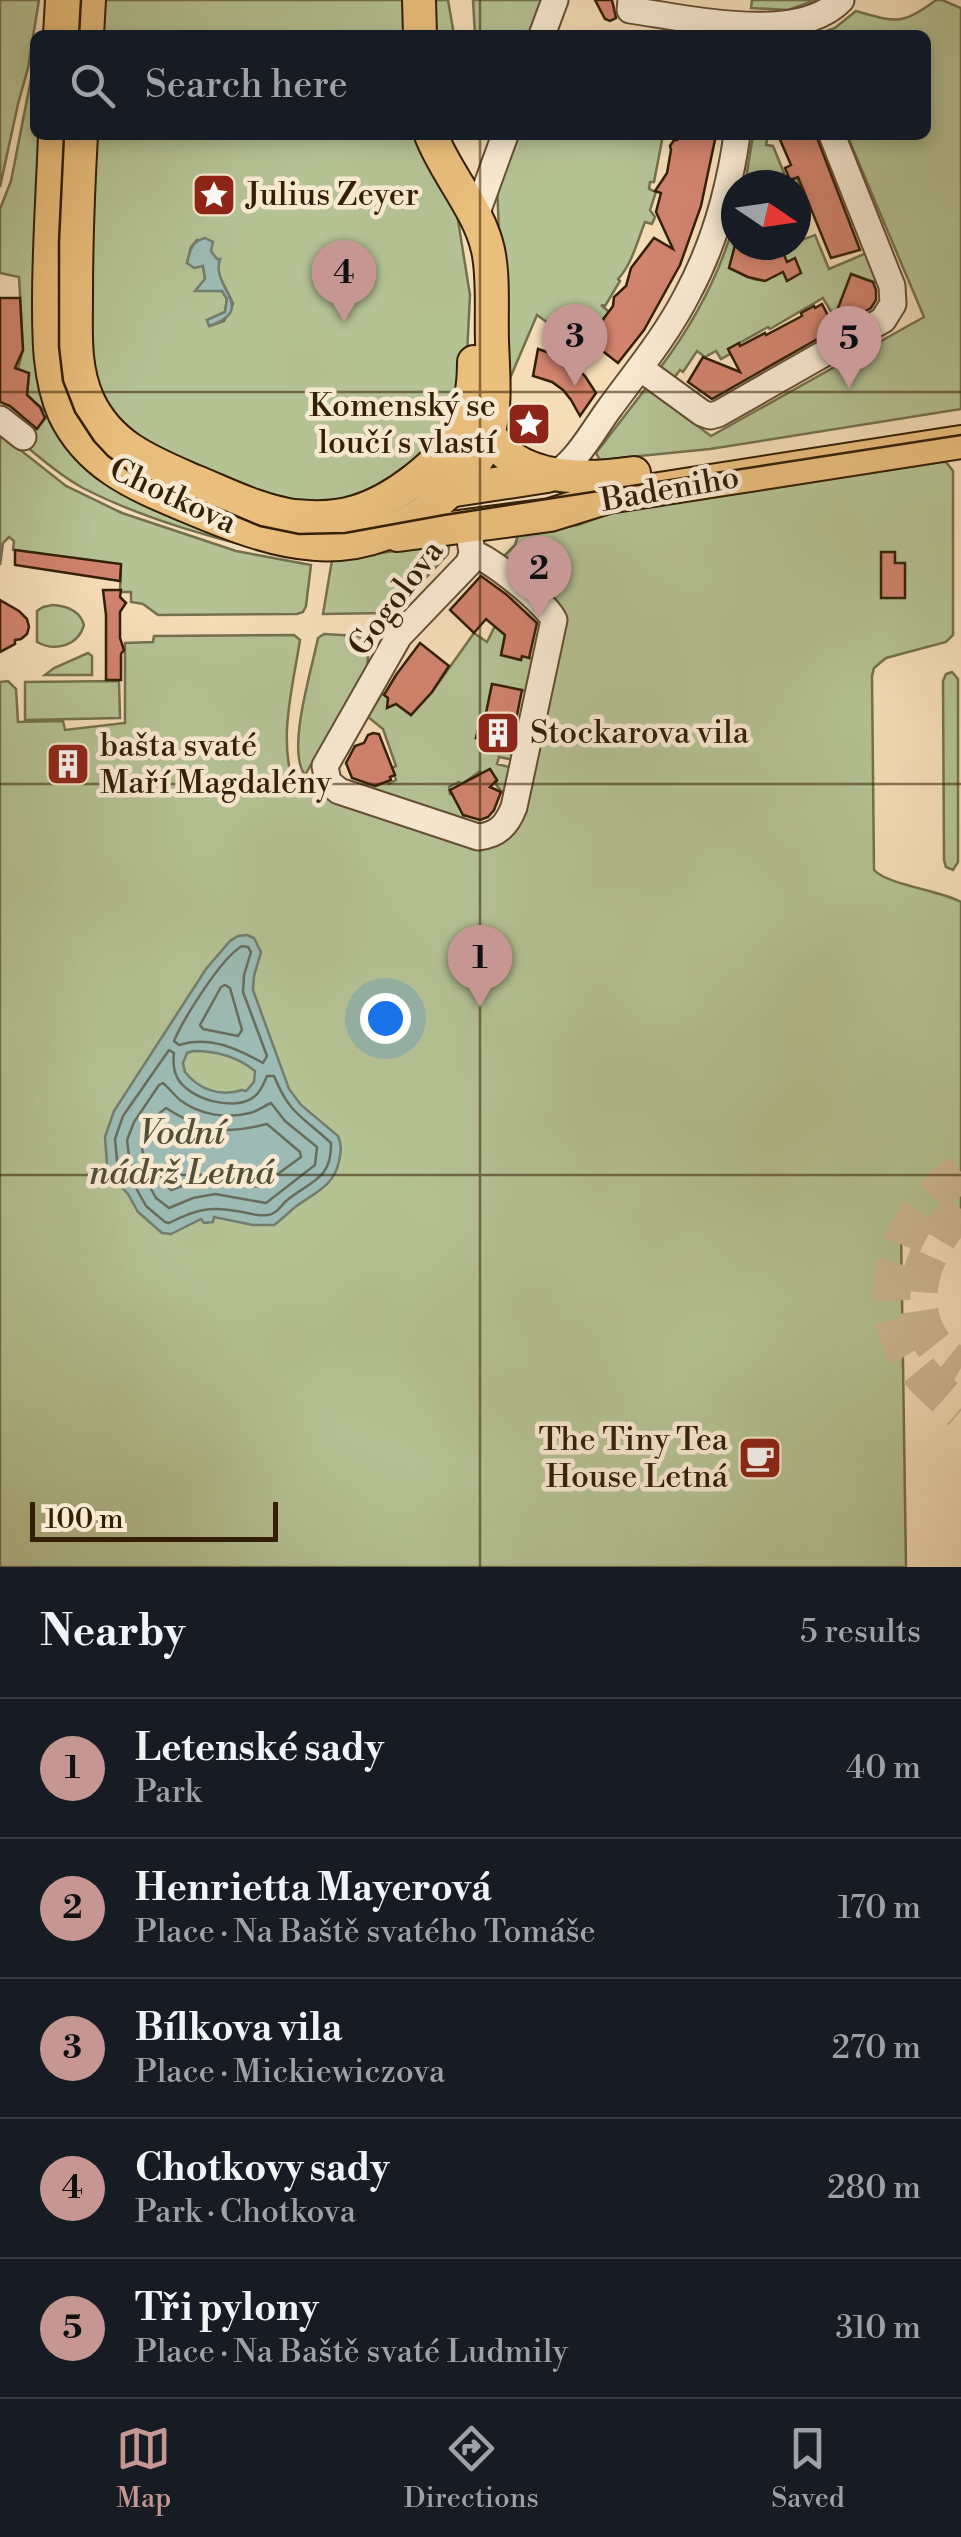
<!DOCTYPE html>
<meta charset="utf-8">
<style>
:root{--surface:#171b24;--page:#242831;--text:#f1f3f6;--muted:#9ea1a6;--line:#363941;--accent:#c59692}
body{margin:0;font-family:"Libre Bodoni",serif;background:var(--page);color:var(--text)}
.compass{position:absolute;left:721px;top:170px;width:90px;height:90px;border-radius:50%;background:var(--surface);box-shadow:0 5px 15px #0003;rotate:103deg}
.scale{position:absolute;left:30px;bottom:25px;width:248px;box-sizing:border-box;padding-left:10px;border:5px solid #331f06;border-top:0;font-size:28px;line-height:35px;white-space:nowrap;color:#331f06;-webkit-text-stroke:8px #f8e9d1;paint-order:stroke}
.you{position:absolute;left:385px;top:1018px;width:35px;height:35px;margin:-25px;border:8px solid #fff;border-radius:50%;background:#1a73e8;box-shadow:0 0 0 15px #1a73e833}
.badge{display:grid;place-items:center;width:65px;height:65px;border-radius:50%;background:var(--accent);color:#111;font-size:32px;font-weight:700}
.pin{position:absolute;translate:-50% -82px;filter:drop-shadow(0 2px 5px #0008)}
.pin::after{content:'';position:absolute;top:52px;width:35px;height:30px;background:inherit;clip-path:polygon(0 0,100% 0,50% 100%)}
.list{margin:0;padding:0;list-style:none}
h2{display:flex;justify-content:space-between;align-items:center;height:130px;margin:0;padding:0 40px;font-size:42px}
h2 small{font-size:32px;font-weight:400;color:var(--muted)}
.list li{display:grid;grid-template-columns:65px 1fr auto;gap:30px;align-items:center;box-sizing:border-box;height:140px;padding:0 40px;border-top:2px solid var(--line)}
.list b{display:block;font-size:38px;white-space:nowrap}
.list p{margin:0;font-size:32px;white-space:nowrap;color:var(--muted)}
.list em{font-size:32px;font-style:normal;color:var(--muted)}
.icon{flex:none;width:55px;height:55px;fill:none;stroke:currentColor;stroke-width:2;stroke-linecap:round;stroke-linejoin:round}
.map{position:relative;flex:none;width:961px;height:1567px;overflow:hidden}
.search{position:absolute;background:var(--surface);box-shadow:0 5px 15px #0003;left:30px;right:30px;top:30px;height:110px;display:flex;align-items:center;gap:25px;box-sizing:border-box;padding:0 35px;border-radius:15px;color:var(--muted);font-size:38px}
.sheet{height:830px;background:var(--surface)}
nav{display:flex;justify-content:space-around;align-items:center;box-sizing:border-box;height:140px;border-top:2px solid var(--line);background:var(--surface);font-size:28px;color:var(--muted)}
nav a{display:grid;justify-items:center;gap:5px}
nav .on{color:var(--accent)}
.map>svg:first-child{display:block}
.green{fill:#b5c294;stroke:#74704d;stroke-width:2.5;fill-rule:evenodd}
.water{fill:#9dbbb4;stroke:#737d6e;stroke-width:2.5;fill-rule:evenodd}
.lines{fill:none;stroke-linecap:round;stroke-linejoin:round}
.shore{stroke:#686d5d;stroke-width:2.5}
.building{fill:#d1836d;stroke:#331f06;stroke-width:2.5}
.highway-tunnel{stroke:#ceb794;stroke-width:38;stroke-dasharray:38 19;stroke-linecap:butt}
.minor-casing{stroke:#644e32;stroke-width:29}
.major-casing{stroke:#331f06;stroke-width:36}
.minor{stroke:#f8e9d1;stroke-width:25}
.major{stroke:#eabe7c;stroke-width:32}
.tram{stroke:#331f06;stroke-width:2.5}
.grid{fill:none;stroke:#331f06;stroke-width:2.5;stroke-opacity:0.55}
.labels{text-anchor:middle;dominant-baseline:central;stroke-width:9;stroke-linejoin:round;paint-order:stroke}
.poi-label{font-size:32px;fill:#331f06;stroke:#f8e9d1;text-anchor:start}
.street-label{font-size:32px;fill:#331f06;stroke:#f8e9d1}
.water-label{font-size:35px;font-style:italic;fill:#534e3a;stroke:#f8e9d1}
</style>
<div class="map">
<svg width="961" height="1567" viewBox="0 0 961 1567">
<rect width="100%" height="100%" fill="#f5ddb8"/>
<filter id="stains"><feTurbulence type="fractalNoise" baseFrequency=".002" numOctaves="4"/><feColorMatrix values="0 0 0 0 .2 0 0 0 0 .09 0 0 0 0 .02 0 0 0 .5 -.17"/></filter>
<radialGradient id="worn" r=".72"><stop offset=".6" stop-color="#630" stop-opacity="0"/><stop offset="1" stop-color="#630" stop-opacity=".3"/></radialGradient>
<!-- green -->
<g class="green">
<path d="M0,0h39l-11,68 -10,36 -18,83z"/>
<path d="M97,0h311l2,35h-315z"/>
<path d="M433,0h15l6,35h-19z"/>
<path d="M473,0h76l-13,35h-61z"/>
<path d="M752,0h64l-28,10 -37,-2z"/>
<path d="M936,0h6l19,8v401l-251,40 -110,11 -4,-7 50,-65 65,48 213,-119 -77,-182h79v-100h-111l20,-7 21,-17c39,11 46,15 80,-11z"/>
<path d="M35,59v76h8l-4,228 251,193c-66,-14 -147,-37 -207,-68 -20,-11 -38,-26 -56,-41l-1,-7 22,-26 -21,-19 2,-21 -11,-5 5,-19 -4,-73 -19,-4v-64l11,-28z"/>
<path d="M86,135h333l37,73 14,87 -4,79 -26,67 -74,58 -72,9 -173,-71 -35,-82zM197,240l20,20c0,19 9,26 16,44l-9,17 -14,5 -3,-6 18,-8 2,-13 -5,-8 -26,-1 9,-11 -2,-13 -16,-3 4,-16z"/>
<path d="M514,135h149l-9,47h-4l-1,7 7,3 -6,18 5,7 -3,7 -7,-2c-8,20 -13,42 -27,57l2,2 -15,25 -4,-1 8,7 -19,24 2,7 -6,8 -49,-36 -32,75 -8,-207z"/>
<path d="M753,135h15l-2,10 7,1 11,27 -3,2 1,3 6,-2 3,4 6,-2 3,8 -4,2v-3h-51z"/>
<path d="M736,217v28l-6,20c8,10 28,18 39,14l12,-31 -1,-3h16v-3l19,-7 14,34 40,-17 13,33 -31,-11 -9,35 20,9 -19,14 -20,-34 -53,31 -2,-2 -39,22 1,5 -9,5 -5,-8 -11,6 -8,-6 -14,21 -3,-2 -6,8 -14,-10c34,-45 61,-96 76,-151z"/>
<path d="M0,434l66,52 56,27 114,38 75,14 -5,41 -3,6 -6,2 -139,1 -15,-11 -12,-2v-10h-11l1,-27 -108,-15 1,-9 -5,-4 -6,6 -3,22z"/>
<path d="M941,462h5l7,9v164l-7,7 -60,16 -12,10 -2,8 2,194c14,15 64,20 87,32v318l-52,-1 -8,10 5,338h-906v-885l8,-1 8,8 2,33 45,-1 2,9 60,-7v-80l28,-1 1,-6 140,-1 6,5c-8,52 -23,102 -4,152l11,4h14l6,-5 169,51 66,-217 -61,-66 14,-14 3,-10 60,-10 46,-17 118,-15z"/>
<path d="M443,544l6,2 -1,8 -52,56 -10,3 -63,1 9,-54z"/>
<path d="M53,605c14,1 27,6 31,20 -6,21 -29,27 -47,17v-31l6,-4z"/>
<path d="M495,626l10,9 -4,20 19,5 2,-5 11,4 3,-2 -7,35 -37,-7 -6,31 -5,2 -5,20 14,3v5l20,4 1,-5 6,1 -3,14 -15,-3 -2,7 16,4 -9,26 -8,-9 1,-5 -2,-3 -16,-5 -17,12 -3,-2 -10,5 1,7 3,1 10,18 1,7 -99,-34 9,-4 2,4 12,-5 1,3 7,-4 -4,-12 4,-2 -13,-37 -15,-12 14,-24 29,22 21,-23 42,-59 13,9z"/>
<path d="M324,634l35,2c9,9 10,19 8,31l-62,108c-19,-25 7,-106 13,-137z"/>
<path d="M88,653l4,3v19h-47l9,-7z"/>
<path d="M952,672l6,7v183l-5,8 -7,-3 -2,-7 -1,-179 3,-7z"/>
<path d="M119,681l1,37 -95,2v-38z"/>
</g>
<!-- water -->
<g class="water">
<path d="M205,238l8,4 -2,9 6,8h3c-10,29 39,50 -11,67l-2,-6 18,-8 2,-13 -5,-8h-27l10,-12 -2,-13 -9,2 -7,-5c3,-13 5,-22 18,-25z"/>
<path d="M247,935l7,3 7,14 -7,24 -1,14 36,99 12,16 37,31c4,9 3,15 1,25 -5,26 -26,32 -45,47 -7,6 -13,12 -20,17h-21l-39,-8 -1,5 -9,1 -3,-4 -30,15 -9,-1 -24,-21 -10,-18 -15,-16 -5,1 -3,-42 9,-26 92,-142 24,-28 8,-5zM193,1051c22,0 45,6 62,20l-1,11 -8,9 -4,-1c-21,7 -43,0 -57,-18l-2,-9 4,-10z"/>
</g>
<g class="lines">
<!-- shore -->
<g class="shore">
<path d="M242,946l6,1 3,5 -7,23 -1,17 24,64 -4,7c-25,-14 -54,-28 -84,-18l-5,-4c10,-23 47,-83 68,-95z"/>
<path d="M225,985l5,3 12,42 -4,6 -35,-7 -3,-4 21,-38z"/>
<path d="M169,1050l5,3c-1,8 -1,16 3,24 10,22 59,36 78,19 6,-5 9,-13 12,-20h7c16,39 28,40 57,67 1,37 -21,38 -45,58 -6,6 -10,13 -18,14 -10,2 -22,-3 -32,-4 -27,-5 -41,-1 -67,12l-4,-1 -19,-16 -10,-18 -18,-17 -3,-32 8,-23z"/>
<path d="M163,1083c6,5 11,12 17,17 20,15 46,19 70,13 8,-2 14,-7 21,-10l14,18 32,26 -2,18 -49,38 -51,-9 -22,4 -24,10 -13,-10 -10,-18 -16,-15 -3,-25 7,-18 25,-37z"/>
<path d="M166,1108c38,24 57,27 101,16l33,28 1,5 -41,30 -46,-8 -24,4 -19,7c-6,-6 -9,-14 -14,-20 -4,-5 -10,-7 -12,-12 -10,-18 8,-41 21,-50z"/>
</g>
</g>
<!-- building -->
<g class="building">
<path d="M595,0h17l4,18 -6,3 -5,-2z"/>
<path d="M678,135h38l-15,71 -21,59 -36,65 -26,33 -27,-21 -1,-5 23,-31 1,-9 12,-11 5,-18 23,-30 19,11 -17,-37 5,-19 -6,-2 12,-18 4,-23 -1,-4 4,-6h3z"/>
<path d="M778,135h38l44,115 -29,8 -33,-81 -8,3 -5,-12 6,-3z"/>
<path d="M735,245h45l7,17 8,-4 6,15 -14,8 -4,-9 -18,9 -17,-4 -19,-9z"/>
<path d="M851,274l22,8 3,8v10l-5,8 -12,7 -21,-7z"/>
<path d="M0,298h20l3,52 -8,18 14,5 -2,22 13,12 5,11 -8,11 -27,-23 -10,-4z"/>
<path d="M822,304l13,25 -123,70 -24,-17 15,-25 37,15 -12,-23 11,-6 1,3 25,-13 1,2 36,-19 -1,-3 13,-7 1,2z"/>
<path d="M538,349l21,7 15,10 11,10 11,17 -16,23 -9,-16 -8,-10 -11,-8 -19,-6z"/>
<path d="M15,550l106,14 -1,17 -105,-16z"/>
<path d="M881,552h14v11h10v35h-24z"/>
<path d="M481,576l26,19 30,28 -8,35 -7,-2 -1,4 -20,-5 4,-20 -19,-16 -12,14 -24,-23z"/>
<path d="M103,590h18l-1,7 6,6 -6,9v26l4,12 -3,4v26h-15v-65z"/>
<path d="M0,600l19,11 8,8 2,8 -2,7 -6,5 -6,1v4l-15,8z"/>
<path d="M420,643l29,23 -17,26 -21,23 -15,-11 -9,4 1,-10 -4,-3 12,-20z"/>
<path d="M492,684l30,6 -12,60 -20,-5v-4l-14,-3 5,-21 4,1z"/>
<path d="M373,733l6,1 16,41 -5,2 1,3 -16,6 -23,-8 -6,-15 9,-17 9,-3 4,-8z"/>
<path d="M490,769l7,11 -7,7 11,5 -7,18 -6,7 -8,3 -17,-5 -13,-25z"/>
<path d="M751,1450l18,1v15h-18z"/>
</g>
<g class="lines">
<!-- highway-tunnel -->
<g class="highway-tunnel">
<path d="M961,1172c-59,42 -94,124 -49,190 13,19 32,34 49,49"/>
<path d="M961,1209c-46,46 -67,120 0,159"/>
</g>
<defs>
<g id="minor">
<path d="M631,0l-1,10c58,8 168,35 211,-10"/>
<path d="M542,35l13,-35"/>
<path d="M475,218l30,-83"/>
<path d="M640,368l62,45 8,3 8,-2 165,-94 10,-16 -1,-18 -60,-151"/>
<path d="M0,419l23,18"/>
<path d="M556,474c23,-16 37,-43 53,-65 27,-37 57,-73 78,-114 27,-50 42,-104 50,-160"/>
<path d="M468,526l4,27 -3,10 -70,73 -74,130 3,16 11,9 139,46c20,-2 29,-12 36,-30l40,-187c-7,-16 -64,-62 -82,-67"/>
</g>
<g id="major">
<path d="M419,0l1,35"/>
<path d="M60,35l2,-35"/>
<path d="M87,35l2,-35"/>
<path d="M55,135c-2,55 -6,111 -6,167 0,37 0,76 15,111 25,53 73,72 123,93 87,37 168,65 249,-3 21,-17 42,-38 51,-64 10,-30 6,-68 5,-98 -1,-28 2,-64 -4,-91 -9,-41 -42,-76 -57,-115"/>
<path d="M81,135c-3,53 -5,106 -5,160 0,36 -3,72 12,105 21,46 62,62 106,81 32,13 65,30 100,35 20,2 42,2 61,-4 38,-11 87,-48 105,-83 11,-20 14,-44 14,-67"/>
<path d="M489,433c27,49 97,47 145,40"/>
<path d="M442,492l105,-16"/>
<path d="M398,535l152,-20 58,-18 353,-55"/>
</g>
</defs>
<!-- minor casing -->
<use href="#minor" class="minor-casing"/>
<!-- major casing -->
<use href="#major" class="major-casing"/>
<!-- minor -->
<use href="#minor" class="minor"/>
<!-- major -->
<use href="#major" class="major"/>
<!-- tram -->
<g class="tram">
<path d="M79,35l2,-35"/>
<path d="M64,135l-5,106v106l4,34 12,31 19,29 14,15 21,15 131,55 39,8 46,-1 99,-18 517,-80"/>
</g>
</g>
<!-- grid -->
<path class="grid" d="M480,0v35M480,135v1432M0,392h961M0,784h961M0,1175h961"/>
<!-- icons -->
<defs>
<symbol id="sight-square" viewBox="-11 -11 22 22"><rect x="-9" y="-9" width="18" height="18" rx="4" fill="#8f2418" stroke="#f8e9d1"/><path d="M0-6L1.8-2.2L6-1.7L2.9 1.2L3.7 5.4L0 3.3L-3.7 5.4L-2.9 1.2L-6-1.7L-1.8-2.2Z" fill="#fff"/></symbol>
<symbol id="building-square" viewBox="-11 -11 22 22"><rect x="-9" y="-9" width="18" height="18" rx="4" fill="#8f2418" stroke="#f8e9d1"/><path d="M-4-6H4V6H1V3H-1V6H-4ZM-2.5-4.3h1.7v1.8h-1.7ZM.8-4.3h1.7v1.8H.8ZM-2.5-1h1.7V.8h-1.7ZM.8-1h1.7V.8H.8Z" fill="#fff"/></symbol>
<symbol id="cafe-square" viewBox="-11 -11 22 22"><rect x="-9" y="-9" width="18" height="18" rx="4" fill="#8f2418" stroke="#f8e9d1"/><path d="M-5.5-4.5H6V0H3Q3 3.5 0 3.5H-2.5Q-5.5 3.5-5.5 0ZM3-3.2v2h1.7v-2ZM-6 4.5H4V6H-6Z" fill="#fff"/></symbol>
</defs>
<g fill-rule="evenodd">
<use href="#sight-square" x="189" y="170" width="50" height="50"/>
<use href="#sight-square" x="504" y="399" width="50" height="50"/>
<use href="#building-square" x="473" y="708" width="50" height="50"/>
<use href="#building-square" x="43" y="739" width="50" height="50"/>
<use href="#cafe-square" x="735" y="1433" width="50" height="50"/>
</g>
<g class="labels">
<!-- poi labels -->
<g class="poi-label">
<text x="246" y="195">Julius Zeyer</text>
<text x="496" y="406" text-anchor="end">Komenský se<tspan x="496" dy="37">loučí s vlastí</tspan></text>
<text x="530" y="733">Stockarova vila</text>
<text x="100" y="746">bašta svaté<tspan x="100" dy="37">Maří Magdalény</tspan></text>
<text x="728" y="1440" text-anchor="end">The Tiny Tea<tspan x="728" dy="37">House Letná</tspan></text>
</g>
<!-- street labels -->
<g class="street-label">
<text transform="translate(670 489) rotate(-10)">Badeniho</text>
<text transform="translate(173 496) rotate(25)">Chotkova</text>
<text transform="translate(396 598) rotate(-53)">Gogolova</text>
</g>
<!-- water labels -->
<g class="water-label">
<text x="182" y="1133">Vodní<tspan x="182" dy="40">nádrž Letná</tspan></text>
</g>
</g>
<rect width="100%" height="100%" filter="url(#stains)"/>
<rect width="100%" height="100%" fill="url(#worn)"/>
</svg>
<svg class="compass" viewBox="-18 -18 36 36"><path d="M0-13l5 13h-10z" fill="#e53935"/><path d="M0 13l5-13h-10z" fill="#9ea1a6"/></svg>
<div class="scale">100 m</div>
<div class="you"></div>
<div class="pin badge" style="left:480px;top:1007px">1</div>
<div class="pin badge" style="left:539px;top:618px">2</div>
<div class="pin badge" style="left:575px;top:386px">3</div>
<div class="pin badge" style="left:344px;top:322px">4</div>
<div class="pin badge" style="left:849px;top:388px">5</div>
<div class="search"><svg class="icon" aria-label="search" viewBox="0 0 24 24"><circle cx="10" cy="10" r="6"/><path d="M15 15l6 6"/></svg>Search here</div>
</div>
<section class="sheet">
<h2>Nearby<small>5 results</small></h2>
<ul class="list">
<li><span class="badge">1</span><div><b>Letenské sady</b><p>Park</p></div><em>40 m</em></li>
<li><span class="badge">2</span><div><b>Henrietta Mayerová</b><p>Place · Na Baště svatého Tomáše</p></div><em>170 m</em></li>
<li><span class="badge">3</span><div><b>Bílkova vila</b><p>Place · Mickiewiczova</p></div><em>270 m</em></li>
<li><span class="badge">4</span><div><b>Chotkovy sady</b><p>Park · Chotkova</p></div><em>280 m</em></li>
<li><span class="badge">5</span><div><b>Tři pylony</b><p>Place · Na Baště svaté Ludmily</p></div><em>310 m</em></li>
</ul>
</section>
<nav>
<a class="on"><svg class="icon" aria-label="map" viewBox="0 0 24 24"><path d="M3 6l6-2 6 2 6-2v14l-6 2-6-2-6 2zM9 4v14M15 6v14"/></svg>Map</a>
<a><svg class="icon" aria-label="directions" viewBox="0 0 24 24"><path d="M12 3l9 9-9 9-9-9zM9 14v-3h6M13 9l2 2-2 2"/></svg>Directions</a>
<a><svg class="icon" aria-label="saved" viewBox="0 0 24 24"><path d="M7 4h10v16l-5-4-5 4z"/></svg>Saved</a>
</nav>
